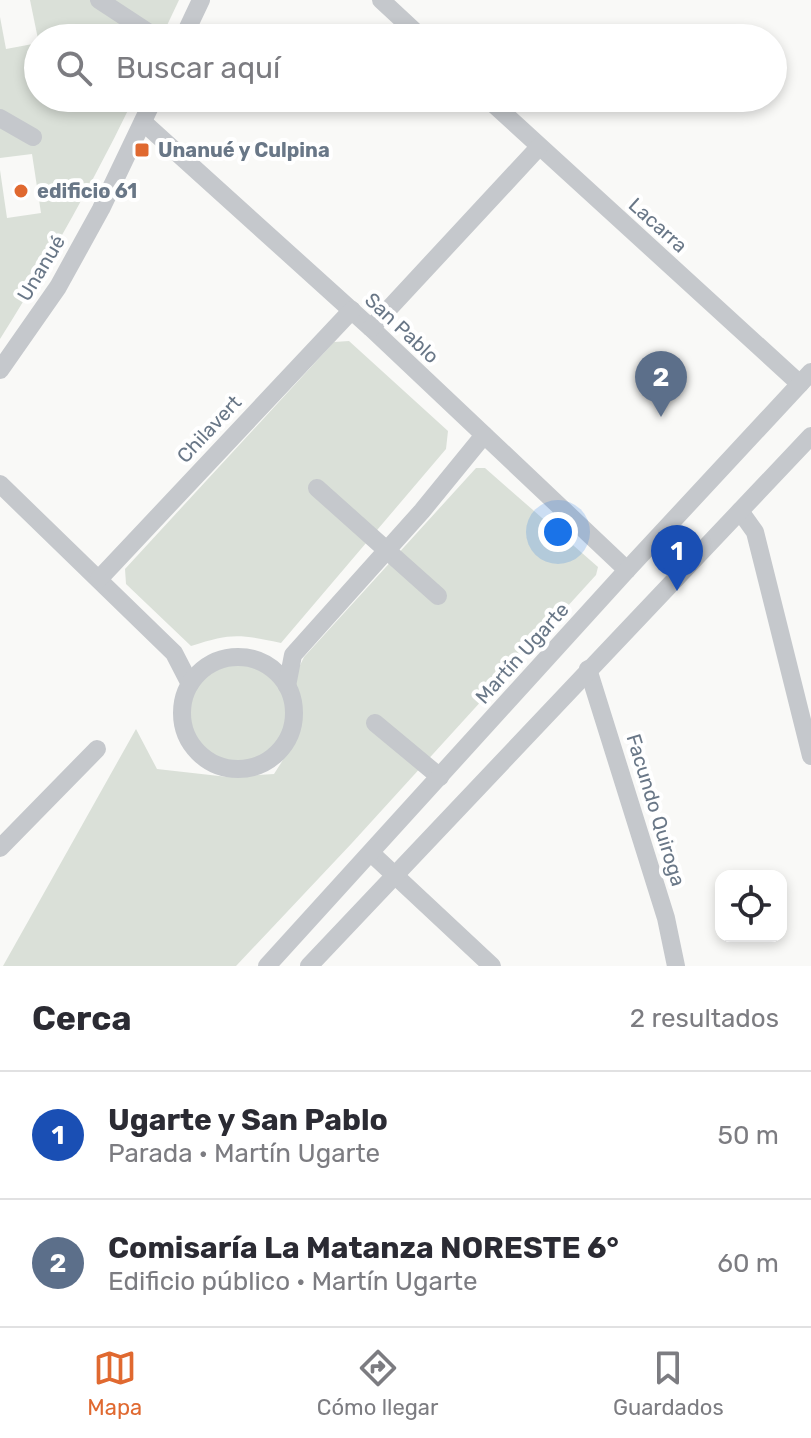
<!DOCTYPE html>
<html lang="es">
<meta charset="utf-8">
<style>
:root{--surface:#fff;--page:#f2f2f3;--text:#2b2b33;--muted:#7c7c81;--line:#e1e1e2;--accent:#e06930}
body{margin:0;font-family:Rubik,sans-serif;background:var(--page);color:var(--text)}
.controls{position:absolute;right:24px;bottom:24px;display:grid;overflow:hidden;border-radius:16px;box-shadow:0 4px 12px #0003}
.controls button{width:72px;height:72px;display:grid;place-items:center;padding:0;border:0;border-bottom:2px solid var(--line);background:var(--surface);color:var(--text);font:40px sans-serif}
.you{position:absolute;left:558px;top:532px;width:28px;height:28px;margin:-20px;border:6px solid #fff;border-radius:50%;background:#1a73e8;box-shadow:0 0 0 12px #1a73e833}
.badge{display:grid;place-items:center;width:52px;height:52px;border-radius:50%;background:var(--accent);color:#fff;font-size:26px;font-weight:700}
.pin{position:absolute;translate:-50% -66px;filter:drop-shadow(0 2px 4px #0008)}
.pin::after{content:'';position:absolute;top:42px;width:28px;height:24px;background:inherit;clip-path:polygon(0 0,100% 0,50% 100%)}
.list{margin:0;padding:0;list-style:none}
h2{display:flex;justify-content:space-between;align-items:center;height:104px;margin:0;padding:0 32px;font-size:34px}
h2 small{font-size:26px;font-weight:400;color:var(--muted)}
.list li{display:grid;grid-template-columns:52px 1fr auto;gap:24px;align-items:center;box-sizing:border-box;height:128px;padding:0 32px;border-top:2px solid var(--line)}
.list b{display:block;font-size:30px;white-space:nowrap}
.list p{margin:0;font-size:26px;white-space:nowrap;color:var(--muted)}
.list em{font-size:26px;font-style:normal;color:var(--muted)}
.icon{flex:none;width:44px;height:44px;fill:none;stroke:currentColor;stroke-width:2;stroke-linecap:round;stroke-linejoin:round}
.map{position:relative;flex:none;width:811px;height:966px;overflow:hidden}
.search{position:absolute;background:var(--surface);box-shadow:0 4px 12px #0003;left:24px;right:24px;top:24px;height:88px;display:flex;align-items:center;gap:20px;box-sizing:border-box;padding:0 28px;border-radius:44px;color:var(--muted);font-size:30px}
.sheet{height:360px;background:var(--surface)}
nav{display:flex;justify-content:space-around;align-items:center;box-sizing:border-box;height:112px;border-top:2px solid var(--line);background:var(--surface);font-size:22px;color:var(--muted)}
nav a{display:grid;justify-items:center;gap:4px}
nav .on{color:var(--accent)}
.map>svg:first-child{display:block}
.green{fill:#dae0d8}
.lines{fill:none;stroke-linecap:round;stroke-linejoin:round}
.minor{stroke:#c5c8cc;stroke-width:18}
.poi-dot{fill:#e06930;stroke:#fff;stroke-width:3}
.labels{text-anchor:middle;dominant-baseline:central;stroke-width:8;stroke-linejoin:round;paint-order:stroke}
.poi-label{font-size:20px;font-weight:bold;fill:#697787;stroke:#fff;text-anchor:start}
.street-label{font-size:20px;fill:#697787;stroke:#fff}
</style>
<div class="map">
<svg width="811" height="966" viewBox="0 0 811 966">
<rect width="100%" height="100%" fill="#f9f9f7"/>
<!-- green -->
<g class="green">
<path d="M30,0h149l-18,38 -123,1z"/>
<path d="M0,17l6,32 32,-6v55h96c-40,83 -85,163 -134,241v-169l7,48 34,-5 -9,-59 -32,4z"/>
<path d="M349,341l99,90 -2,18 -165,194c-43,-9 -49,-10 -90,3l-65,-62 -1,-15 209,-227z"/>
<path d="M476,468h9l113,99 -2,8 -244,268 -116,123h-233l133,-237 21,40 71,8 46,-3c22,-34 33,-51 18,-92l12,-25z"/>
<circle cx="237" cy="714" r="52"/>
</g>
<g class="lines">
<!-- minor -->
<g class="minor">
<path d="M99,0l58,38"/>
<path d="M381,0l41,38"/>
<path d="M183,38l18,-38"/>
<path d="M487,98l313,286"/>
<path d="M0,118l33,19"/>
<path d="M143,122l228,206 256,242"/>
<path d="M371,328l168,-181"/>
<path d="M0,370l58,-83 43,-78 53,-111"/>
<path d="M0,484l174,169 16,31"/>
<path d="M317,488l121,108"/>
<path d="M740,511l15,21 56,224"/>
<path d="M99,579l253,-269"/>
<circle cx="238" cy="713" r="56"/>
<path d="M588,669l78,249 10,48"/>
<path d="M287,686l6,-31 129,-144 62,-76"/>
<path d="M375,723l65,54"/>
<path d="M0,848l97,-99"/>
<path d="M371,853l121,113"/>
<path d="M267,966l360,-396 184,-198"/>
<path d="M309,966l502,-530"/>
</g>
</g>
<!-- markers -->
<g class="poi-dot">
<rect x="134" y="142" width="16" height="16" rx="4"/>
<circle cx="21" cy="191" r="8"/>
</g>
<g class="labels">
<!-- poi labels -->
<g class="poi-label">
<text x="158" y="150">Unanué y Culpina</text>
<text x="37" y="191">edificio 61</text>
</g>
<!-- street labels -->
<g class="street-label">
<text transform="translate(658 225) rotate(42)">Lacarra</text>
<text transform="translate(41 268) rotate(-59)">Unanué</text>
<text transform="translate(402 328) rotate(43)">San Pablo</text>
<text transform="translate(209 429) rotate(-47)">Chilavert</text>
<text transform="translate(522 653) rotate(-48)">Martín Ugarte</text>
<text transform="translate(656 810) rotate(73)">Facundo Quiroga</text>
</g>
</g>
</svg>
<div class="controls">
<button><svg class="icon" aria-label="locate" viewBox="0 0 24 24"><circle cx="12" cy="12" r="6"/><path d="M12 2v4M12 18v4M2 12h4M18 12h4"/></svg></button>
</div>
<div class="you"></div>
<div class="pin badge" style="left:677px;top:591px;background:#1a4fb4">1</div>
<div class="pin badge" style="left:661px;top:417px;background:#5c6f8a">2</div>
<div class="search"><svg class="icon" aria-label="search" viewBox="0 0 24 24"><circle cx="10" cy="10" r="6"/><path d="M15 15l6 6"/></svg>Buscar aquí</div>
</div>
<section class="sheet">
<h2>Cerca<small>2 resultados</small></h2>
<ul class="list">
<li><span class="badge" style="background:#1a4fb4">1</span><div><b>Ugarte y San Pablo</b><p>Parada · Martín Ugarte</p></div><em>50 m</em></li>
<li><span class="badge" style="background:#5c6f8a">2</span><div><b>Comisaría La Matanza NORESTE 6°</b><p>Edificio público · Martín Ugarte</p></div><em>60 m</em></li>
</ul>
</section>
<nav>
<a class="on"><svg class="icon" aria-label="map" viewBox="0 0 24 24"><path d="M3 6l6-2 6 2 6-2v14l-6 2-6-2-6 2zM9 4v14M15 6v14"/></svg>Mapa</a>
<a><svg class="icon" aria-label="directions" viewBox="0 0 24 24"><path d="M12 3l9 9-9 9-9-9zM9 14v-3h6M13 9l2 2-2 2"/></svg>Cómo llegar</a>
<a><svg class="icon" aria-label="saved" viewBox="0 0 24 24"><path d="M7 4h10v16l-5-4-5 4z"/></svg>Guardados</a>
</nav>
